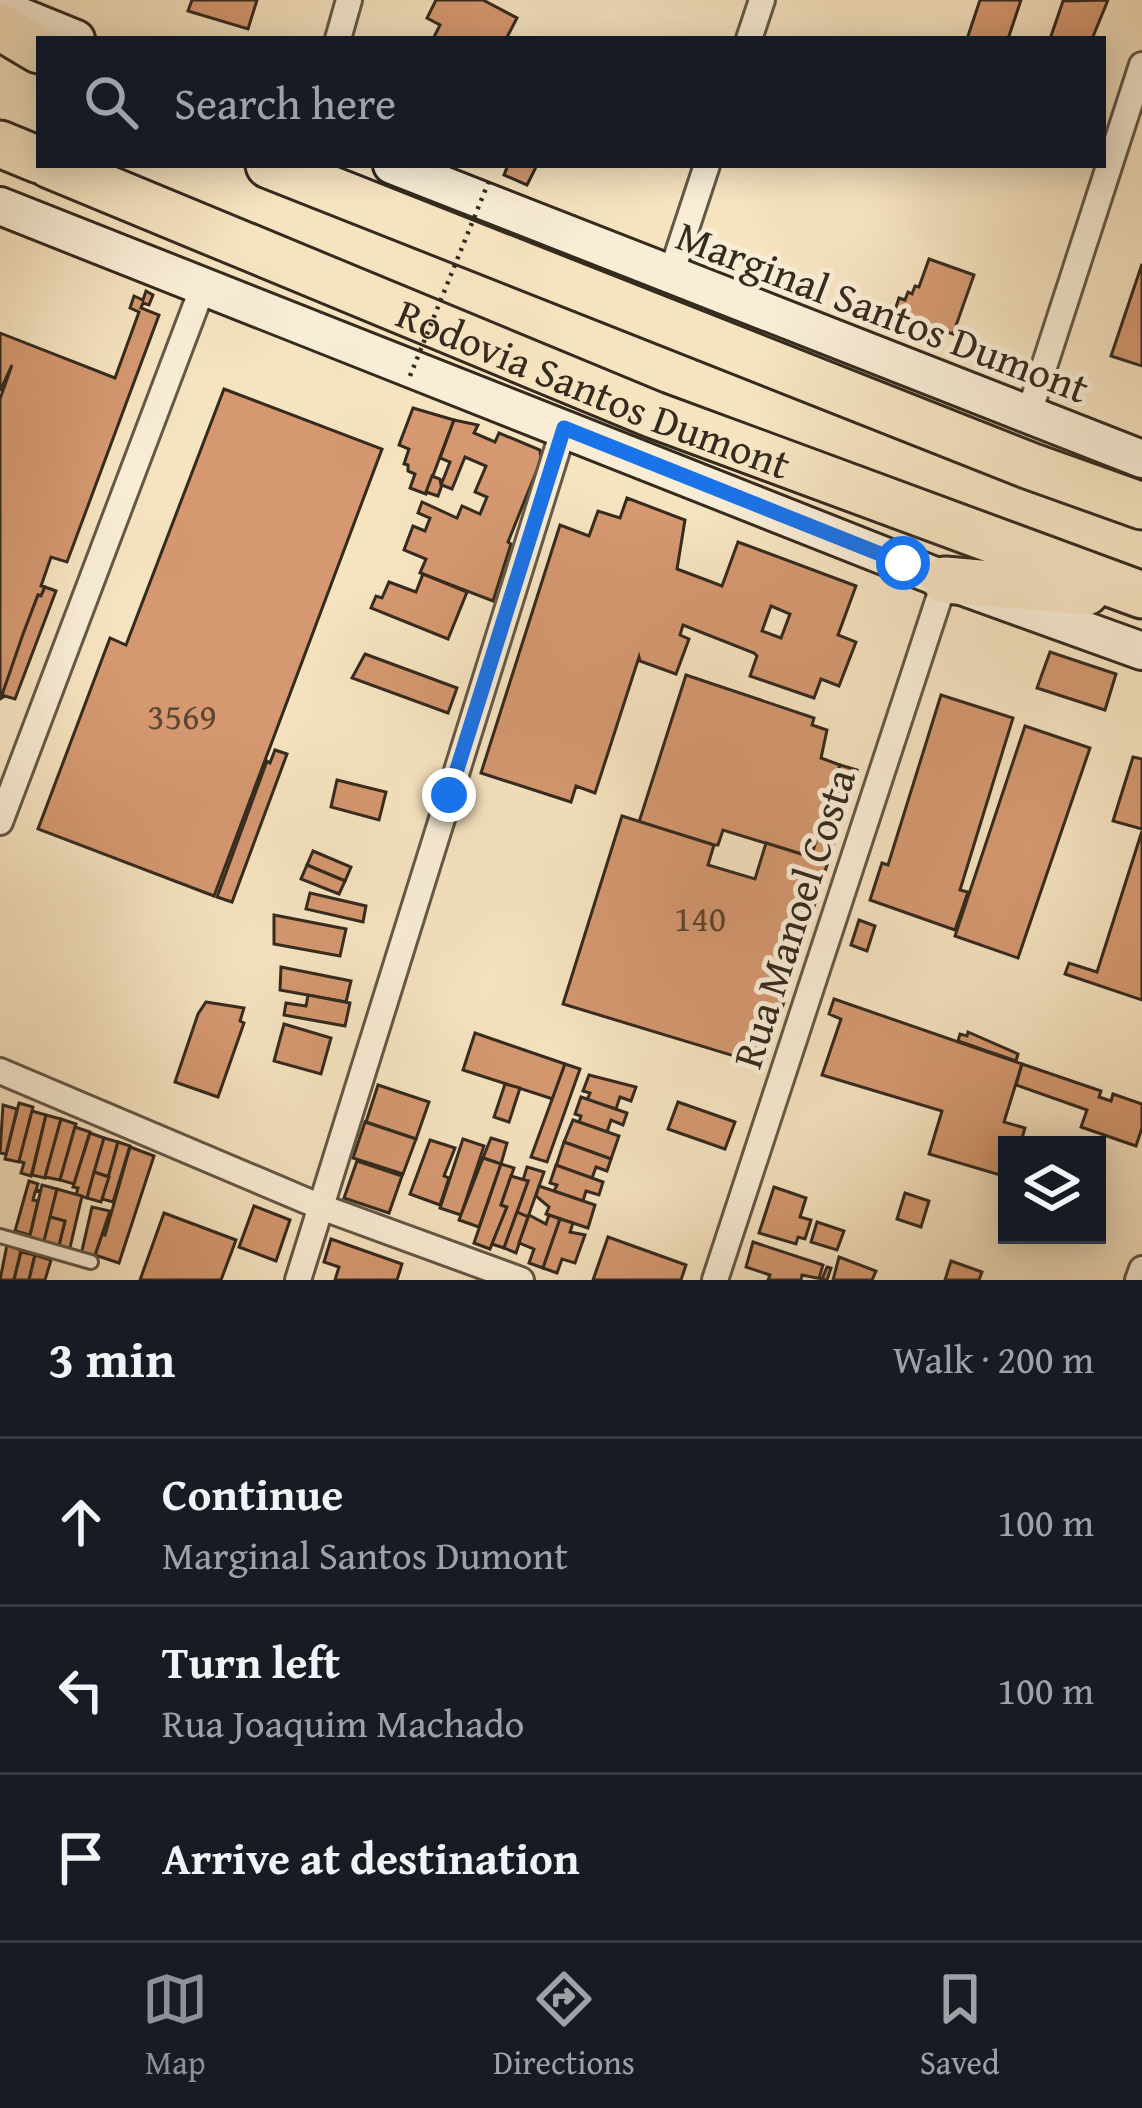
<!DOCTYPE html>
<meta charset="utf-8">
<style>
:root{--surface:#171b24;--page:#242831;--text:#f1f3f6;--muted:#9ea1a6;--line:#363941;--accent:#8c9099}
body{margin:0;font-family:"Gentium Book Plus",serif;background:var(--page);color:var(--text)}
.controls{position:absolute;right:36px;bottom:36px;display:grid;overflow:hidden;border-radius:0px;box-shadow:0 6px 30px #0003}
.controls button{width:108px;height:108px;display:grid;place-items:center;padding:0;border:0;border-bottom:3px solid var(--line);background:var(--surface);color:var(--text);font:60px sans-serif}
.stop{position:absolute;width:36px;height:36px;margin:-27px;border:9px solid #1a73e8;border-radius:50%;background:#fff}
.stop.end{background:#1a73e8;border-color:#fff;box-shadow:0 3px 12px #0008}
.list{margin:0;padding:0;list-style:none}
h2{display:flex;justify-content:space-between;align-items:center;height:156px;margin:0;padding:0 48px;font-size:51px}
h2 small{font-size:39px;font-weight:400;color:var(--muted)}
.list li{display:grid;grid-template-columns:78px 1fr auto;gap:36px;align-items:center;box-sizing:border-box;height:168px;padding:0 48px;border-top:3px solid var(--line)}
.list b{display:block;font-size:45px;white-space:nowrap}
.list p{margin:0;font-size:39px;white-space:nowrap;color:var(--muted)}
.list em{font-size:39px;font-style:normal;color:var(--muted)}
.icon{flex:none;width:66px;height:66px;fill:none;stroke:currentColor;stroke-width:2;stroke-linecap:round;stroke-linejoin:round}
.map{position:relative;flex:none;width:1142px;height:1280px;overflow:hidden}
.search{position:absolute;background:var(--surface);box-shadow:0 6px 30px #0003;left:36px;right:36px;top:36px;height:132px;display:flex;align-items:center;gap:30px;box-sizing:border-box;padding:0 42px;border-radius:0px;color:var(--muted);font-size:45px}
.sheet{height:660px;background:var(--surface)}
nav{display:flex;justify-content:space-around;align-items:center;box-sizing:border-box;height:168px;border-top:3px solid var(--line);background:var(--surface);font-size:33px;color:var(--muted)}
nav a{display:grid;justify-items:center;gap:6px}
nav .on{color:var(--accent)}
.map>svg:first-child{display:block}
.building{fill:#d59870;stroke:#342a1e;stroke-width:3;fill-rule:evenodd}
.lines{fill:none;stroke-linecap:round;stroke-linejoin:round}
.lane-casing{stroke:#645846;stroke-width:18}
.street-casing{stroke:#645846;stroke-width:30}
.secondary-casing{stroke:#342a1e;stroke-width:42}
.highway-casing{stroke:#342a1e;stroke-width:51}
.lane{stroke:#f9edd6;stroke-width:12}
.street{stroke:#f9edd6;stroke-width:24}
.secondary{stroke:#f9edd6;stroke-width:36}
.highway{stroke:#f6e3c0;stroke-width:45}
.path-bridge{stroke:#342a1e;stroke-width:4.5;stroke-dasharray:3 6;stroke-linecap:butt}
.route{stroke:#1a73e8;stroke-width:15}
.labels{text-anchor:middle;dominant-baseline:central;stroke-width:10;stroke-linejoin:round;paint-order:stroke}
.number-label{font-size:36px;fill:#5c4632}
.street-label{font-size:42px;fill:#342a1e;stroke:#f9edd6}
</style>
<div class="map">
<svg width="1142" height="1280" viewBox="0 0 1142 1280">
<rect width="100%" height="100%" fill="#f6e3c0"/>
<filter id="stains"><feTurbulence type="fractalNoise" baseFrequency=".00167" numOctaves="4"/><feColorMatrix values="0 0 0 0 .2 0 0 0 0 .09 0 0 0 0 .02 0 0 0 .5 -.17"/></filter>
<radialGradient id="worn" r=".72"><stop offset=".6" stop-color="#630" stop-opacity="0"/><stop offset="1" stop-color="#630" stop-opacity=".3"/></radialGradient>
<!-- building -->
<g class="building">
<path d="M192,0h65l-9,29 -60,-18z"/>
<path d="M436,0h47l34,18 -11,21h-73l7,-14 -13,-7z"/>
<path d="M980,0h41l-13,39h-41z"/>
<path d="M1108,0l-16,39h-42l13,-38z"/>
<path d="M508,165h29l-10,20 -23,-10z"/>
<path d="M929,259l45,16 -21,59 -59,-21 5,-15 6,2 3,-8 4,2 3,-8 4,1z"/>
<path d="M1142,264v102l-31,-10z"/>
<path d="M146,291l7,4 -4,10 -6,-2 -2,5 18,7 -92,247 -16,-5 -10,29 4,1 -4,9 -3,-1 -36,100 3,1 -5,3v-300l12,-34 -12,26v-58l115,45 24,-66 -9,-4 4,-12 9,4z"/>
<path d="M224,389l158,60 -168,447 -176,-67 72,-191 16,7z"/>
<path d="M413,408l41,12 -28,74 -16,-6 5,-14 -7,-3v-6l-4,-1 5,-15 -10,-4z"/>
<path d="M454,420l24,5 -4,8 21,9 4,-9 41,17 1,10 -33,82 3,2 -18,57 -73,-28 6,-14 -22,-9 9,-24 12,5 5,-13 -12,-5 4,-11 35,16 5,-12 18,8 7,-17 -12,-5 11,-26 -21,-9 -13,32 -10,-4 -4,11 -12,-4 6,-16 8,3 1,6 9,-23 -10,-4z"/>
<path d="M627,498l58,22 -8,49 24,9 21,8 16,-44 118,44 -18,49 18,7 -17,44 -18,-7 -7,19 -64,-22 7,-20 -3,-3 -71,-28 -3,10 9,4 -13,35 -36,-13 -1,-4 -44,136 -19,-7 -5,16 -90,-29 79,-248 29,11 9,-25 22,7zM771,606l19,8 -9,24 -19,-7z"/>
<path d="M423,574l44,18 -19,47 -77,-31 5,-12 6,2 7,-16 27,10z"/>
<path d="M45,587l11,4 -41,108 -10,-3 -3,-1 21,-61 15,-39 3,1z"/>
<path d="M1050,652l66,22 -11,36 -68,-22z"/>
<path d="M365,654l92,34 -9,25 -96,-35z"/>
<path d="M686,675l128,43 -2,7 15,5 -6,28 19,7 -29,92 -88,-27 -5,15h-4l-75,-23z"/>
<path d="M941,695l72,23 -53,172 8,2 -13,38 -85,-30 12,-37 6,2z"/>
<path d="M1025,726l65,22 -72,210 -63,-22z"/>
<path d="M275,750l12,4 -55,148 -15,-5 50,-136 3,2z"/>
<path d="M1133,757l9,2v70l-29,-8z"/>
<path d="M840,765l17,5 -93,295 -201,-61 59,-188 92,29 -6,20 47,14 11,-36 45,14z"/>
<path d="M337,780l49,12 -7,28 -48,-13z"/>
<path d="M1142,831v169l-77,-26 4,-11 28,9z"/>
<path d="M313,851l38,16 -6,14 -38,-16z"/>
<path d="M307,865l38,16 -6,13 -38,-15z"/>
<path d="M310,893l56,13 -3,16 -57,-13z"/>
<path d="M274,915l72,14 -6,27 -66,-12z"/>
<path d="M859,920l16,6 -8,25 -16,-6z"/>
<path d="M281,967l70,14 -5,21 -66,-12z"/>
<path d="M308,995l42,8 -5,23 -61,-11 2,-12 20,3z"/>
<path d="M834,999l188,65 -18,58 21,6 -5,17h-13v32l-78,-23 13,-43 -120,-36 19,-56 -12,-5z"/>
<path d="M206,1002l38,6 -4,13 4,2 -26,74 -43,-15 23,-68z"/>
<path d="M284,1024l47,14 -10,36 -47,-13z"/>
<path d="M968,1032l50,22 -2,7 -58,-20 2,-7 7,2z"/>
<path d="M475,1033l90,31 -12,35 -90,-29z"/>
<path d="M565,1064l15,5 -33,93 -16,-5z"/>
<path d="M1022,1064l79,27 -2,6 12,4 2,-7 29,10v24l-6,18 -55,-19 6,-17 -71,-25z"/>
<path d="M589,1075l47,12 -5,14 -11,-4 -4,12 -29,-9 3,-7 -7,-2z"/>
<path d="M505,1084l15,4 -11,34 -15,-5z"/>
<path d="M378,1085l51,17 -13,37 -50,-17z"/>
<path d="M581,1097l46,16 -4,12 -12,-5 -4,12 -28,-10 2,-6 -6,-2z"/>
<path d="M678,1102l57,20 -10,27 -57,-20z"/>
<path d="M19,1103l14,4 -14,55 -14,-3z"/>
<path d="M3,1105l14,4 -11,45 -6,-1z"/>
<path d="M32,1111l14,4 -15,61 -10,-3 3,-10 -5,-2z"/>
<path d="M46,1115l15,4 -16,59 -13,-3z"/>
<path d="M61,1119l15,5 -16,56 -15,-3z"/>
<path d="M573,1120l46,16 -8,23 -47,-17z"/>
<path d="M365,1122l51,17 -13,35 -50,-16z"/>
<path d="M75,1127l15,5 -16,52 -14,-4z"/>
<path d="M90,1133l14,5 -17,60 -11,-3 2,-7 -5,-1z"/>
<path d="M104,1138l14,4 -9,35 -15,-5z"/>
<path d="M491,1138l16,5 -6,21 -18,-6z"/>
<path d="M463,1139l21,7 -23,69 -21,-7z"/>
<path d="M430,1140l25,8 -11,28 5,2 -9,27 -30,-11z"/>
<path d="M118,1142l12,4 -17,56 -11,-3z"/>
<path d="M564,1142l47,17 -4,12 -11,-4 -4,11 -36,-12z"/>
<path d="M130,1147l24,9 -35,107 -24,-8 7,-21 3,1z"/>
<path d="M483,1158l18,6 -22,63 -20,-7z"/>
<path d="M357,1161l45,15 -13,37 -45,-15z"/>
<path d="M501,1164l13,4 -13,37 6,2 -17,42 -16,-6z"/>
<path d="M556,1165l47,17 -4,13 -13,-4 -3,10 -29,-10 3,-6 -7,-2z"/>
<path d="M527,1167l17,5 -16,45 -11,-5 11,-31 -5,-1z"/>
<path d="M94,1172l15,5 -8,25 -14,-4z"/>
<path d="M511,1176l17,5 -24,67 -12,-4 15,-37 -6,-2z"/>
<path d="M29,1181l9,3 -2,6 5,1 -6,1 -2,8 5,1 -8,34 -15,-4z"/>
<path d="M42,1185l15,4 -13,54 -15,-3z"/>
<path d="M539,1186l56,19 -7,23 -42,-14 3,-7 -13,-11z"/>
<path d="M774,1187l32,11 -6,19 11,3 -6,19 -7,-2 -2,7 -37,-11z"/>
<path d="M57,1189l25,7 -13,56 -11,-3 7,-28 -15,-4z"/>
<path d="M905,1193l24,8 -8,26 -24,-8z"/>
<path d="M254,1206l36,14 -14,41 -37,-14z"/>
<path d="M92,1207l18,4 -16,47 -13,-3z"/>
<path d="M517,1212l11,5 -12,36 -12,-5z"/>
<path d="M164,1213l72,27 -15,40h-81z"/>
<path d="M529,1215l17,9 3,-9 11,4 -17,49 -14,-5 5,-14 -15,-6z"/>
<path d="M50,1217l15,4 -7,28 -15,-4z"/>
<path d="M560,1219l13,4 -3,9 15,3 -10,28 -13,-4 -5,14 -14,-5z"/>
<path d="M817,1222l27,9 -7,19 -26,-8z"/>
<path d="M608,1237l78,28 -5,15h-88z"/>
<path d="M331,1239l71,25 -5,16h-62l4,-13 -15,-5z"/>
<path d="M753,1242l70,23 -4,13 3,1 5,-12 4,1 -4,12 -25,-5 -1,5h-33l2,-5 -24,-8z"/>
<path d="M7,1245l14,5 -7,30h-14z"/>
<path d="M21,1252l14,3 -6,25h-15z"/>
<path d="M35,1255l16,5 -6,20h-16z"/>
<path d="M839,1257l37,14 -4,9h-39z"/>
<path d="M951,1261l31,11 -3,8h-34z"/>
</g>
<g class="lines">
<defs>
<path id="lane" d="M0,1236l91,26"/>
<g id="street">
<path d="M338,39l11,-39"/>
<path d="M749,39l13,-39"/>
<path d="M670,277l37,-112"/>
<path d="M1028,416l114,-351"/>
<path d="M0,822l204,-538"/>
<path d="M0,1071l321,136 200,73"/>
<path d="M298,1280l266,-852"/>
<path d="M715,1280l230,-700"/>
<path d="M1138,1280l4,-11"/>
</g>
<g id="secondary">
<path d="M0,8l76,31"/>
<path d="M392,165l750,294"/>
<path d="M0,206l945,374 197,71"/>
</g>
<g id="highway">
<path d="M0,27l39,23"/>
<path d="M0,144l39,16"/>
<path id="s1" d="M50,165l604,250 488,180"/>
<path d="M269,165l761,301 112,40"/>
<path d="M945,580l141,12"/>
</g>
</defs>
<!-- lane casing -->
<use href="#lane" class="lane-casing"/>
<!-- street casing -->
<use href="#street" class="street-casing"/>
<!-- secondary casing -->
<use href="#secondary" class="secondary-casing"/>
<!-- highway casing -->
<use href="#highway" class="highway-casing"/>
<!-- lane -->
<use href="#lane" class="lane"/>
<!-- street -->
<use href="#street" class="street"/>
<!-- secondary -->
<use href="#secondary" class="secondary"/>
<!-- highway -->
<use href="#highway" class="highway"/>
<!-- path-bridge -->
<path class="path-bridge" d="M410,376l81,-200"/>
</g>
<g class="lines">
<!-- route -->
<path class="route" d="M449,795l115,-367 339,135"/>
</g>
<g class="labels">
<!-- number labels -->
<g class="number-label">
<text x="182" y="715">3569</text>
<text x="700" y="917">140</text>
</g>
<!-- street labels -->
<g class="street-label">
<text transform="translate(883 311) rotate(21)">Marginal Santos Dumont</text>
<text stroke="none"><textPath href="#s1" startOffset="588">Rodovia Santos Dumont</textPath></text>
<text transform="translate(793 918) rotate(-72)">Rua Manoel Costa</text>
</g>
</g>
<rect width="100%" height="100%" filter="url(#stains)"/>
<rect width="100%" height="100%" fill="url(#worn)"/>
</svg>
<div class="controls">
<button><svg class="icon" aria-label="layers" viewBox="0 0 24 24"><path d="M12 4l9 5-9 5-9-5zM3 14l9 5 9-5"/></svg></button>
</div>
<div class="stop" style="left:903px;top:563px"></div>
<div class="stop end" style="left:449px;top:795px"></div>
<div class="search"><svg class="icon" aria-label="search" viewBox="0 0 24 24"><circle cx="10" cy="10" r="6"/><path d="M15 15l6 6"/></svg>Search here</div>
</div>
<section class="sheet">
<h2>3 min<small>Walk · 200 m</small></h2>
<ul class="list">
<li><svg class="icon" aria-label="ahead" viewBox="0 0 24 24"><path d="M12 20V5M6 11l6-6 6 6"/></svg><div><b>Continue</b><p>Marginal Santos Dumont</p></div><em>100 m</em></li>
<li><svg class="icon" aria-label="left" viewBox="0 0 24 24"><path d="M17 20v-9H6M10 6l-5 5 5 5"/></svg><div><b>Turn left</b><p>Rua Joaquim Machado</p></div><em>100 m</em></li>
<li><svg class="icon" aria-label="arrive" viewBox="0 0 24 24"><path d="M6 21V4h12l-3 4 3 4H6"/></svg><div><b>Arrive at destination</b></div></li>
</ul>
</section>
<nav>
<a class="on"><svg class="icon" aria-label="map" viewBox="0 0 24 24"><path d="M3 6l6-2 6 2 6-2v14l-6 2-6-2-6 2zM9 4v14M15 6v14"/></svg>Map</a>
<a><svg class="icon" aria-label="directions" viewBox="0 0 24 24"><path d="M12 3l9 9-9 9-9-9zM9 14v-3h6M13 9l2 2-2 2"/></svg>Directions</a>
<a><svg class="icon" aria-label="saved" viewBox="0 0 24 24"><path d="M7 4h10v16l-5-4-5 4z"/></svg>Saved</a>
</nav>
